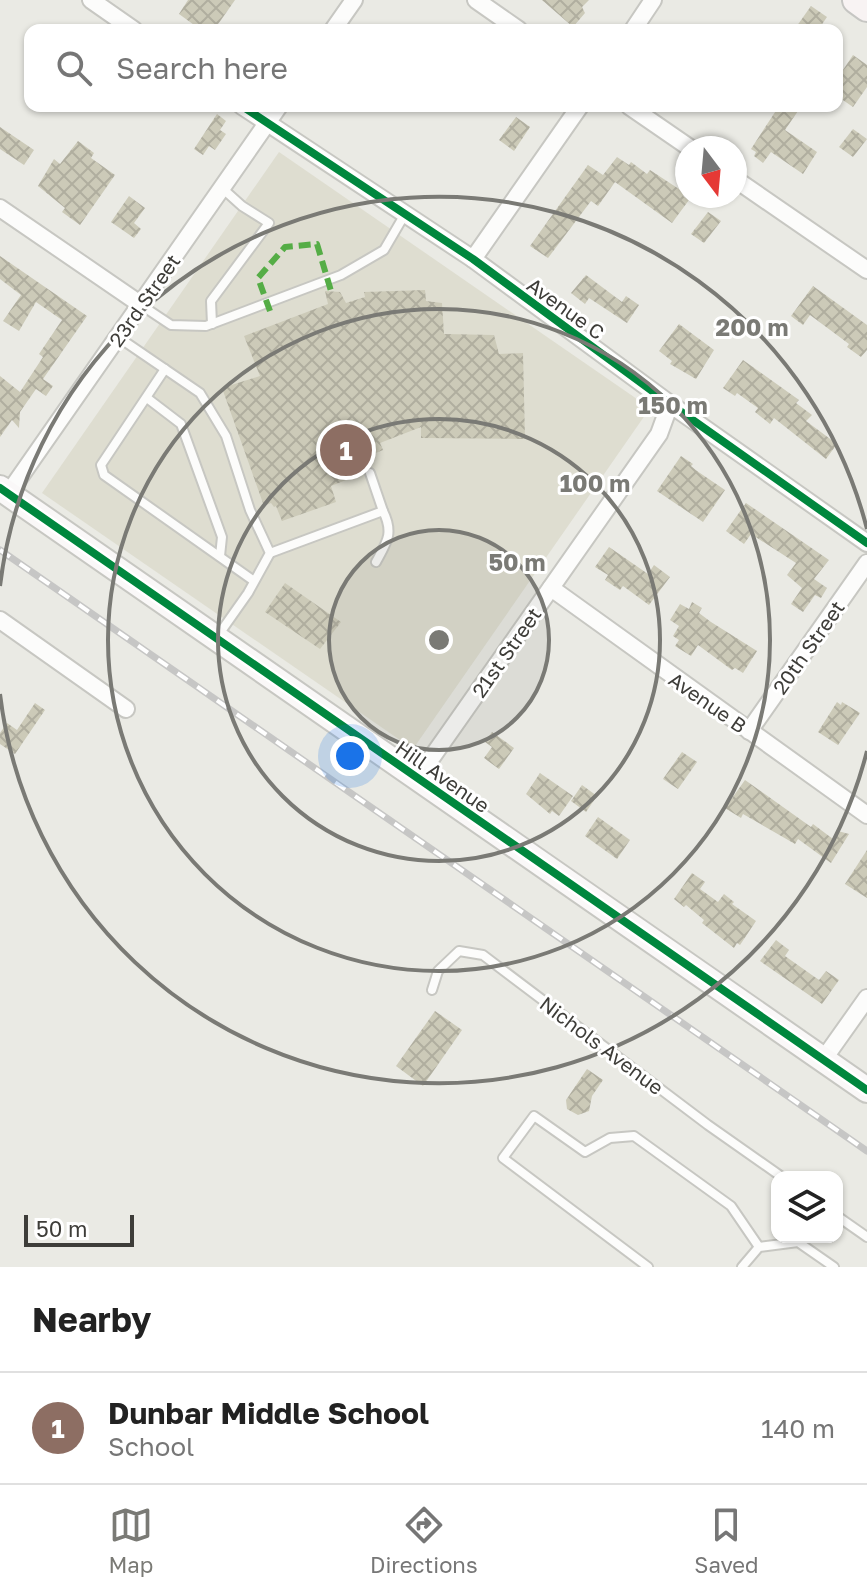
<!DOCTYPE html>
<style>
:root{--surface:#fff;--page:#f6f6f6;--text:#222;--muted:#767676;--line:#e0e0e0;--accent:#7a7a75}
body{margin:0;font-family:"Golos Text",sans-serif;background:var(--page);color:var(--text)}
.controls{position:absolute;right:24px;bottom:24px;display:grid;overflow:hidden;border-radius:16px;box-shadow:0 2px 6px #0004}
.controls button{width:72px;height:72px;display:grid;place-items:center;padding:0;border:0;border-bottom:2px solid var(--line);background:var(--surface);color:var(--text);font:40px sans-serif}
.compass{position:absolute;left:675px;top:136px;width:72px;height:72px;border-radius:50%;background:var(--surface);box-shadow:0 2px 6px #0004;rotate:164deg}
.scale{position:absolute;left:24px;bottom:20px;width:110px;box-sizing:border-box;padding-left:8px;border:4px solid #3e3d39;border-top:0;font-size:22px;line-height:28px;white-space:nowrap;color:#3e3d39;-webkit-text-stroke:6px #fff;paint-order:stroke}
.you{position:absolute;left:350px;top:756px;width:28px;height:28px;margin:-20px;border:6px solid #fff;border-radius:50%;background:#1a73e8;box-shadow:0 0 0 12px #1a73e833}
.badge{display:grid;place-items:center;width:52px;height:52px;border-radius:50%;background:var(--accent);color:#fff;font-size:26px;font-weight:700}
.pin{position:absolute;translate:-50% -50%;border:4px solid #fff;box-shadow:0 2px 8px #0006}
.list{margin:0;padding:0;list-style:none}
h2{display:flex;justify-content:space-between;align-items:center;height:104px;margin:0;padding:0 32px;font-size:34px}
h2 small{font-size:26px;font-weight:400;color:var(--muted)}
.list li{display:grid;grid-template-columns:52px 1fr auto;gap:24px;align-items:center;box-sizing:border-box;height:112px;padding:0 32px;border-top:2px solid var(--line)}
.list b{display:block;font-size:30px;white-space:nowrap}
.list p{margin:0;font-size:26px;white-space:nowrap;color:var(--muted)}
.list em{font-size:26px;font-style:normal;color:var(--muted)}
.icon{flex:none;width:44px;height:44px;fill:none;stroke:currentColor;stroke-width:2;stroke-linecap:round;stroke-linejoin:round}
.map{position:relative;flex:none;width:867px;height:1267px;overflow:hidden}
.search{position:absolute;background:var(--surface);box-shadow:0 2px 6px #0004;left:24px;right:24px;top:24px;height:88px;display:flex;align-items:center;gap:20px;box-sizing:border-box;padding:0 28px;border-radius:16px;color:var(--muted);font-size:30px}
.sheet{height:216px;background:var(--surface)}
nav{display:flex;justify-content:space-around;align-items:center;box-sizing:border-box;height:112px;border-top:2px solid var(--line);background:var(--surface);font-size:22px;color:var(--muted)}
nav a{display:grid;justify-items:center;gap:4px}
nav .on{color:var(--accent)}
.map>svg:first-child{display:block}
.built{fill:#deddd0}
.building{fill:url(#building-cross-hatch)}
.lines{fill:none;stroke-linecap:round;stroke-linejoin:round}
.lane-casing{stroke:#c7c7c2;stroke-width:12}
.street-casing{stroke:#c7c7c2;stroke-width:20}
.secondary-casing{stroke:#c7c7c2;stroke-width:28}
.primary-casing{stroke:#c6c6c3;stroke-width:30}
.lane{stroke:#fcfcfb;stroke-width:8}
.street{stroke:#fcfcfb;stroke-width:16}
.secondary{stroke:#faf8f8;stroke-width:24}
.primary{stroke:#f8f3f3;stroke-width:26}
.rail-casing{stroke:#c6c6c5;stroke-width:7}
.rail{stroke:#fff;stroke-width:4;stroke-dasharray:12;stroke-linecap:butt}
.quiet{stroke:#55ad46;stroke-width:6;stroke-dasharray:12 6;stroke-linecap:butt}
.cycleway-casing{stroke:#fff;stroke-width:13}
.cycleway{stroke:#00873e;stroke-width:8}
.ring{fill:none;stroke:#7a7a75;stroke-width:4}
.labels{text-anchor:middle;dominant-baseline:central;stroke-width:6;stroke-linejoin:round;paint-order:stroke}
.street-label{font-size:20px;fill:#3e3d39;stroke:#fff}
.centre{fill:#7a7a75;stroke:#fff;stroke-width:4}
.ring-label{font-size:24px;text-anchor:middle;font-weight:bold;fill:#7a7a75;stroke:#fff;stroke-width:6;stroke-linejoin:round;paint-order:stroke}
</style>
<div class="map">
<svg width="867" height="1267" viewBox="0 0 867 1267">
<defs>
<pattern id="building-cross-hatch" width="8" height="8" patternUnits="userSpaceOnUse" patternTransform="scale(2)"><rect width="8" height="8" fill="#cccab8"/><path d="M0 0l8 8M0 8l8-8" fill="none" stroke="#b0ae9f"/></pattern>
</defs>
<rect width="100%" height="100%" fill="#eaeae4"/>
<!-- built -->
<path class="built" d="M279,152l371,256 -237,341 -371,-256z"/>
<!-- building -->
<g class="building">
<path d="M188,0h47l-21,30h-13l-22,-16z"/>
<path d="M542,0h47l-7,7 3,6 -12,14z"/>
<path d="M811,6l16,11 -9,13h-24z"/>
<path d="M853,55l14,10v22l-14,20 -16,-11v-17z"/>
<path d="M779,106h11l8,5 -13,19 32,22 -14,22 -32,-22 -8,11 -9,-7 2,-4 -5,-3z"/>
<path d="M217,114l9,7 -6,9 6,4 -11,16 -6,-4 -6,9 -9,-6z"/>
<path d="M516,117l14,10 -16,24 -15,-11z"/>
<path d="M0,127l34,23 -10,15 -24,-16z"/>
<path d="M853,129l14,10 -14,18 -14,-10z"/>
<path d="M78,141l16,12 -3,5 24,17 -35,50 -18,-13 3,-4 -27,-22 16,-27 6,5z"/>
<path d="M617,157l12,8 2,-3 16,12 3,-4 35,23 -2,3 6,4 -17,23 -57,-41 -17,24 -7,-5 -43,57 -18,-12 58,-81 15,10z"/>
<path d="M129,196l16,12 -11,15 7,6 -7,9 -23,-16z"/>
<path d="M708,212l13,9 -17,22 -13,-9z"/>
<path d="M0,256l87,60 -44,63 10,7 -7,10 -10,-7 -16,23 -1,16 -7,-8 -12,17v-61l20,16 23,-35 -4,-3 23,-34 -26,-18 -17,29 -16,-10 18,-26 -21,-16z"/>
<path d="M586,275l36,27 4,-6 13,9 -12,18 -38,-25 -4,6 -14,-11z"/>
<path d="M813,286l54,39v25l-6,7 -14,-10 2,-3 -39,-29 -7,10 -12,-9z"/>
<path d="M425,290l1,11 16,2 2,31 50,1 5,19 24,-1 2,86 -104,-1v-11l-41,16 3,7 -27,11 5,13 -30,12 5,16 -54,19 -6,-15 -2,1 -3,-4 -7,3 -42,-118 38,-12 -16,-40 84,-32 -3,-13 15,1 6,11 19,-6 -1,-5z"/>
<path d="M679,324l35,26 -18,29 -26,-15 2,-3 -13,-10z"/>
<path d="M743,360l56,40 -3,3 16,12 -6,6 31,23 -11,15 -52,-41 -4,6 -15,-12 3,-4 -21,-15 -2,3 -12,-8z"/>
<path d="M681,456l12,8 -2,2 6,5 28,19 -22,32 -46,-31z"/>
<path d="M746,503l83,57 -15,19 13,9 -6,10 -6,-3 -12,17 -12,-8 11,-16 -15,-13 9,-12 -45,-29 -7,10 -18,-13z"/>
<path d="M609,547l39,27 6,-9 16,12 -21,28 -26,-19 -3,4 -15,-10 3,-5 -13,-8z"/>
<path d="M285,583l56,39 -21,27 -55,-37z"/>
<path d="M692,602l10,6 -3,5 12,9 46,29 -14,22 -8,-5 -3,2 -34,-25 -7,11 -16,-10 4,-6 -6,-4 6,-10 -9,-6 10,-16 9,5z"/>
<path d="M837,702l4,3 1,-3 18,11 -22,32 -20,-13z"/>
<path d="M35,703l10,7 -30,44 -15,-10v-11l7,-10 10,7z"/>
<path d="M492,732l22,16 -15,21 -15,-11 8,-11 -7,-5z"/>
<path d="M682,752l15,10 -19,27 -15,-10z"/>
<path d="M540,773l33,23 -14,20 -7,-5 -2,3 -24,-20z"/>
<path d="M745,780l66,47 2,-3 20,15 5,-8 11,3 -18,29 -33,-24 -3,5 -52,-30 -2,4 -16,-10z"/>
<path d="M582,785l15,11 -11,16 -15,-11z"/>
<path d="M598,817l32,23 -13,19 -32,-23z"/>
<path d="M867,850v48l-22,-14z"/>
<path d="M692,873l13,9 -5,7 18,13 6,-8 10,8 -2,2 24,17 -16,24 -3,-2 -3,5 -9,-7 -23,-18 2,-3 -18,-15 -2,2 -10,-8z"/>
<path d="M776,940l13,10 -4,6 34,24 7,-9 13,9 -17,24 -62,-43z"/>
<path d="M435,1011l27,19 -39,56 -27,-20z"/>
<path d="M587,1069l16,11 -11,16 -3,15 -11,4 -11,-6 -1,-9z"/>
</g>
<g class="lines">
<defs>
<g id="lane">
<path d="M141,305l30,20 35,1 135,-51 43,-25 21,-36"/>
<path d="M212,324l-1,-23 58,-78 -27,-17 -20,-18"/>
<path d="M118,337l82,56 26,43 24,74 20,43 -22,40 -31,44"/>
<path d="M165,369l-64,96 3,10 150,106"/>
<path d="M147,398l34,26 41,113 -2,19"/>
<path d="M270,553l113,-42 -13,-38"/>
<path d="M376,562c11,-20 18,-29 7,-51"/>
<path d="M432,990l6,-19 21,-20 24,4 225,170 74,52"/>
<path d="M837,1216l30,21"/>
<path d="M648,1267l-145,-109 31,-42 51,36 25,-14 24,-2 97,70 28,41"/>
<path d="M742,1267l17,-20 39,-5 36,25"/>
</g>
<g id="street">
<path d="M91,0l43,30"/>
<path d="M476,0l43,30"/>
<path d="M333,30l21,-30"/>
<path d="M633,30l20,-30"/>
<path d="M242,106l231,153 197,145 197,139"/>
<path d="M629,106l61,42"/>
<path d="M735,179l132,91"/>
<path d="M0,208l140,96"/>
<path d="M473,259l107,-153"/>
<path d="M8,494l271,-388"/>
<path d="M551,588l316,227"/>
<path d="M0,620l126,89"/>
<path d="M749,731l118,-168"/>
<path d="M418,777l241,-343 11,-30"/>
<path d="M823,1060l44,-62"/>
</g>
<path id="secondary" d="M0,488l867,602"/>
<path id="primary" d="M856,0l11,8"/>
</defs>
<!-- lane casing -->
<use href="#lane" class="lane-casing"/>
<!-- street casing -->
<use href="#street" class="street-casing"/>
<!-- secondary casing -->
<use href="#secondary" class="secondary-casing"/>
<!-- primary casing -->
<use href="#primary" class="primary-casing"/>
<!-- lane -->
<use href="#lane" class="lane"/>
<!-- street -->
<use href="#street" class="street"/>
<!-- secondary -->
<use href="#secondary" class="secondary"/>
<!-- primary -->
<use href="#primary" class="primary"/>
<defs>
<path id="rail" d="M0,550l867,601"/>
</defs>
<!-- rail casing -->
<use href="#rail" class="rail-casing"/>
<!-- rail -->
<use href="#rail" class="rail"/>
<!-- quiet -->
<path class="quiet" d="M270,311l-12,-33 27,-31 32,-3 14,47"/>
<defs>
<g id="cycleway">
<path d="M242,106l231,153 197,145 197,139"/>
<path d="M0,488l867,602"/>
</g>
</defs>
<!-- cycleway casing -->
<use href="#cycleway" class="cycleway-casing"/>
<!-- cycleway -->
<use href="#cycleway" class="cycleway"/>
</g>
<!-- distance rings -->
<circle cx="439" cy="640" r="110" fill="#7a7a75" fill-opacity=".12"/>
<g class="ring">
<circle cx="439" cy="640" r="110"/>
<circle cx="439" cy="640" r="221"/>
<circle cx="439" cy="640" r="331"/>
<path d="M867 751A442 442 0 0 1 0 694M0 586A442 442 0 0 1 867 529"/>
</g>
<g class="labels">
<!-- street labels -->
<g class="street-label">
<text transform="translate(144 300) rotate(-55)">23rd Street</text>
<text transform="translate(566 308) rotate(36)">Avenue C</text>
<text transform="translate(808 647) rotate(-55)">20th Street</text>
<text transform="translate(506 652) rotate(-55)">21st Street</text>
<text transform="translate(708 702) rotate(35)">Avenue B</text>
<text transform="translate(443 776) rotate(35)">Hill Avenue</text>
<text transform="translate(602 1045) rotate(37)">Nichols Avenue</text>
</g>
</g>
<circle cx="439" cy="640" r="12" class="centre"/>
<g class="ring-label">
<text x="752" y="336">200 m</text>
<text x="673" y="414">150 m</text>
<text x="595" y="492">100 m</text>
<text x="517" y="571">50 m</text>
</g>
</svg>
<div class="controls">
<button><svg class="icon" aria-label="layers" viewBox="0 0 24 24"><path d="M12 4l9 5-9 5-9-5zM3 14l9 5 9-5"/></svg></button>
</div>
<svg class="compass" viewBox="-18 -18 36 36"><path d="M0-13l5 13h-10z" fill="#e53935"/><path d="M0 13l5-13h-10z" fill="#767676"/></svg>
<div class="scale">50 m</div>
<div class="you"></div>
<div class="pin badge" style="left:346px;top:450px;background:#8d6e63">1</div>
<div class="search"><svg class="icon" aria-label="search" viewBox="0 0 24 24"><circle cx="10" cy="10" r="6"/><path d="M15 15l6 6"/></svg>Search here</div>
</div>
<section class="sheet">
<h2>Nearby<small></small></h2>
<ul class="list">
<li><span class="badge" style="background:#8d6e63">1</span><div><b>Dunbar Middle School</b><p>School</p></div><em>140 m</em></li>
</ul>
</section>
<nav>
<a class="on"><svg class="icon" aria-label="map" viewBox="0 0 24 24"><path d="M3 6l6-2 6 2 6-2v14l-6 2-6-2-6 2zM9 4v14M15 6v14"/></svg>Map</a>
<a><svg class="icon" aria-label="directions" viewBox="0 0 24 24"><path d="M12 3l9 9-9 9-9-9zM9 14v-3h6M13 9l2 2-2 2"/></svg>Directions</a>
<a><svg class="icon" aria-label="saved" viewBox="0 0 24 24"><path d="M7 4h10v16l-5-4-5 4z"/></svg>Saved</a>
</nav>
